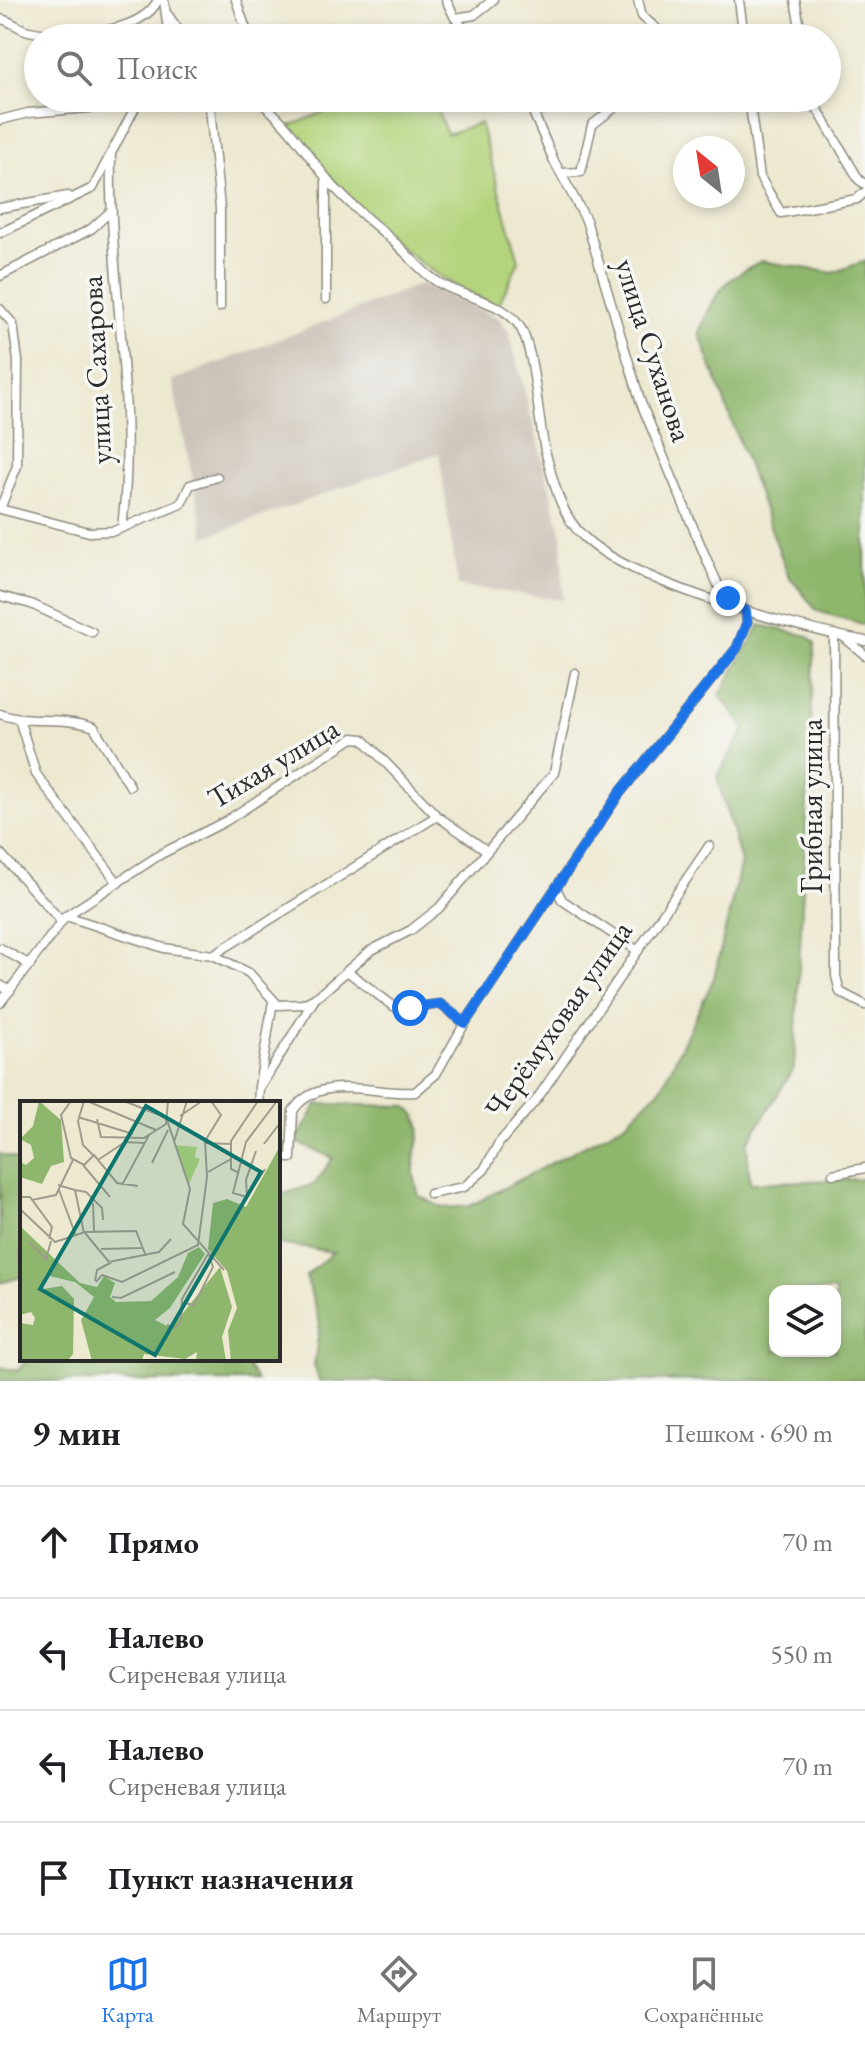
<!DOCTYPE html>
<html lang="ru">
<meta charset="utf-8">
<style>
:root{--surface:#fff;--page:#f6f6f6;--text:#202124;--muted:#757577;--line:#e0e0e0;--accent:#1a73e8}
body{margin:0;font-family:"EB Garamond",serif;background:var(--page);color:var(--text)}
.controls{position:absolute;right:24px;bottom:24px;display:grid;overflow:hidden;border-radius:16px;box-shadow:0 4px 12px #0003}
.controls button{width:72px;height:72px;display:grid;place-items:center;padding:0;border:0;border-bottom:2px solid var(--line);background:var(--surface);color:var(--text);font:40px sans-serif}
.compass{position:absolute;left:673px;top:136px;width:72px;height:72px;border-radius:50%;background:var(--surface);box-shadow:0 4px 12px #0003;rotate:330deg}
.stop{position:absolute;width:24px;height:24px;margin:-18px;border:6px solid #1a73e8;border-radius:50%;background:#fff}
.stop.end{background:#1a73e8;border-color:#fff;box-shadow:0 2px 8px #0008}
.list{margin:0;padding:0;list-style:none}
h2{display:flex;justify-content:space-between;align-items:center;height:104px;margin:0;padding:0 32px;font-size:34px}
h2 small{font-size:26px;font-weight:400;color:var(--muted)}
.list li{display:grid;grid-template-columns:52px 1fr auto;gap:24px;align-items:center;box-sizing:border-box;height:112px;padding:0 32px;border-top:2px solid var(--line)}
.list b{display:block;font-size:30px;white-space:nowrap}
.list p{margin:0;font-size:26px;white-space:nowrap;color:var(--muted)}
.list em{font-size:26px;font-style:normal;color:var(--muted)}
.icon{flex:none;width:44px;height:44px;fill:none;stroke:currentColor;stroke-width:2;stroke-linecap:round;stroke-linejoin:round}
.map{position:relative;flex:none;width:865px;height:1381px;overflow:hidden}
.search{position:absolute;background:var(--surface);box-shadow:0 4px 12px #0003;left:24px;right:24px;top:24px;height:88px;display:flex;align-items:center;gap:20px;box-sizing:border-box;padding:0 28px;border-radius:44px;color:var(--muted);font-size:30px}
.sheet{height:552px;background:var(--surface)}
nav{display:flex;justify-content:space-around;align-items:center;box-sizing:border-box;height:112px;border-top:2px solid var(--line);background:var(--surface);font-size:22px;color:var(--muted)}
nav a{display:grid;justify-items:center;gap:4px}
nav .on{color:var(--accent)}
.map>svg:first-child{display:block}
.industrial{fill:#cbc2b8}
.green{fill:#b3d47c;stroke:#6f8054;stroke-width:2}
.forest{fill:#8eb66c;stroke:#5c704c;stroke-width:2;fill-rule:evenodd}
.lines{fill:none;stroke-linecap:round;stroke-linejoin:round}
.minor-casing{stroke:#8c8a7e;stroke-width:11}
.minor{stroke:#fff;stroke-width:8}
.route{stroke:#1a73e8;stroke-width:10}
.labels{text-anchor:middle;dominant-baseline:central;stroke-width:7;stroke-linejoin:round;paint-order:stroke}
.street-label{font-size:30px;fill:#2b2b2b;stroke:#f6f6f2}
.inset-road{fill:none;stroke:#9f9c8e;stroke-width:2}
.view{fill:#0f766e;fill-opacity:0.15;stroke:#0f766e;stroke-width:4}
.inset-edge{fill:none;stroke:#2b2b2b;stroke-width:4}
</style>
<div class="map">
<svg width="865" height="1381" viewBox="0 0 865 1381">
<rect width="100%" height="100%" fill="#f6f6f2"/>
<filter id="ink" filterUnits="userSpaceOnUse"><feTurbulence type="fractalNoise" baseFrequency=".0125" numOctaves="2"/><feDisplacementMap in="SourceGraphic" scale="16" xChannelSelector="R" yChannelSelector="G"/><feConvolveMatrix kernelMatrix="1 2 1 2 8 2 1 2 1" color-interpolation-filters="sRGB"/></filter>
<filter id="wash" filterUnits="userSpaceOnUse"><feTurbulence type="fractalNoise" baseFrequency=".006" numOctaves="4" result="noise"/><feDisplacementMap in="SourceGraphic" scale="32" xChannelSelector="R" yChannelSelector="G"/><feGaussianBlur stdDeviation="1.8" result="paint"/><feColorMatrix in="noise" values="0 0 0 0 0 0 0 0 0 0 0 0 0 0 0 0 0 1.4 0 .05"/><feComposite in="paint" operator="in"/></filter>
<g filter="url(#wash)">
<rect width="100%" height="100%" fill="#ede8d0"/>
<!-- industrial -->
<path class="industrial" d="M421,284l78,34 10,14 53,204 1,64 -105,-14 -19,-133 -234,84 -33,-156z"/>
<!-- green -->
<path class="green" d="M358,98h74l15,36 33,-11 39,138 -21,45c-86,-33 -154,-107 -208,-180z"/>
<!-- forest -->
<g class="forest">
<path d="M762,261l71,12 32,-12v364l-48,-14 -29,-36 -89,-243c17,-39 22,-52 63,-71z"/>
<path d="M760,625l48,11 7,7 -21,425 -47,76 3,39 115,-4v201l-546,1 -5,-16 6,-41 -14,-48 27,-24 -55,-8v-48l37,-12 18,-26 -37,-16 21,-38 88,2c28,16 8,39 9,64 0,9 3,18 5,26l24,12 27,-2 155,-82 37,-37 52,-109 27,-116 -24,-85 28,-48 -25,-34zM775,1291h60v60h-60z"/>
<path d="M0,1154l22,7v116l-22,6z"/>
<path d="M28,1359h214l15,22h-257v-14l17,4z"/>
</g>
</g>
<g filter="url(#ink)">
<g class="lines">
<defs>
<g id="minor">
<path d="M164,0l5,38"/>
<path d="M236,0l13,38"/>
<path d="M446,0l9,18 17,20"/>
<path d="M638,0l4,16 25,22"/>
<path d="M739,0l5,38"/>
<path d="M795,0l7,38"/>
<path d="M168,15l16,23"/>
<path d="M455,18l19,-3 19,-15"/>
<path d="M0,19c11,1 18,10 29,12 33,8 112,4 129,-31"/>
<path d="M209,98l11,110v99"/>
<path d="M255,98c32,23 48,51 72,81 20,24 44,42 66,62 14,12 26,28 40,38 24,18 67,20 85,45 18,24 19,97 28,130 8,29 14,60 37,82 47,47 214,92 282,105"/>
<path d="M749,98l11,79 21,36 76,-14 8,-7"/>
<path d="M811,98l48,82 6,4"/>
<path d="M0,120l28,-7 109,-9"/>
<path d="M111,153c-3,125 27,250 11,374"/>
<path d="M561,173l20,-1 11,-47 35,-27"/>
<path d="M0,208l68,-12"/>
<path d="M0,233l93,-45 47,-90"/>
<path d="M0,276l91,-47 19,-17"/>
<path d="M326,299v-121"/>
<path d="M0,309l13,15 5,37 -1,105 -17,43"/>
<path d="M0,509l89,23 25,-1 67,-27 9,-19 27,-8"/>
<path d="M0,596l31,8 61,28"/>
<path d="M834,635l2,341 4,16 25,13"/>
<path d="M845,638l20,17"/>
<path d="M0,714c28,11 61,1 94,13l36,59"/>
<path d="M19,719l17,55 82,109"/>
<path d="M0,853l61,68"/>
<path d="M556,888l6,12 76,51"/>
<path d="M66,916l98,32 49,7 36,18 29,32 25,-1 14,-7 53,-46 41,-21 28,-22 115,-135 21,-100"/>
<path d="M0,948l30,17"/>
<path d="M213,955l224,-139"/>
<path d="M347,971l46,35 9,3 38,-5 25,19"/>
<path d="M0,985l10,6"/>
<path d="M0,1003l66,-87 95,-62 65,-33 127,-83 10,1 74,77 49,34"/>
<path d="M259,1087l14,-86"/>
<path d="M258,1103l1,-14 57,-92"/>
<path d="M278,1157l13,1 2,-47c26,-40 85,-15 122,-19l21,-18 29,-51 154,-229 118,-146 10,-26 -1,-11 -26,-22 -14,-31 -65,-155 -55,-183 -32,-59 -27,-63"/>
<path d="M833,1174l32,-6"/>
<path d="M430,1194l34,-7 20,-17 15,-27 38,-44 172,-253"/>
</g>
</defs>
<!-- minor casing -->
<use href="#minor" class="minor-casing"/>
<!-- minor -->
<use href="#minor" class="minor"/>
</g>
</g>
<g class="lines" filter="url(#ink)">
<!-- route -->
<path class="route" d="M410,1008l30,-4 25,19 154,-229 118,-146 10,-26 -1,-11 -18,-13"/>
</g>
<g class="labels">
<!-- street labels -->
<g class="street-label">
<text transform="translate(654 350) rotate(72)">улица Суханова</text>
<text transform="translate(96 370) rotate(-93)">улица Сахарова</text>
<text transform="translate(273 763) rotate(-31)">Тихая улица</text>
<text transform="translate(811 806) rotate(-90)">Грибная улица</text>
<text transform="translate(558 1019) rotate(-55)">Черёмуховая улица</text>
</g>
</g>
<!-- overview -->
<g transform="translate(20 1101)">
<rect width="260" height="260" fill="#ede8d0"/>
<path d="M155,44l22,2 -2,10 5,2 -11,25z" fill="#b3d47c"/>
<path d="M19,0l22,19 3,42 -13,4 -9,18 -22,-7v-15l6,3 8,-7 -3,-13 -11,-6 13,-13zM260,45v215h-49l-3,-30 9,-23 -10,-37 -19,-22 5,-46 14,-4 19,8zM0,125l60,57 17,4 7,-11 11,7 -5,14 6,5 35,-1 27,-24 10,-24 11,-6 6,7 -35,54 -15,12 16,8 49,-61 12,40 -10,30 4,24h-30l1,-9 -12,7 -41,-5 -2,7h-50l-11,-41 13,-23 -19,-15 -30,-7 -2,14 19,-3 12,13 -1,55 -6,7h-47v-38l13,2 2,-7 -4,-6 -11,3z" fill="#8eb66c"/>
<path class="inset-road" d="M51,0l-10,14 10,43 13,7 10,-10 23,28 21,3M64,0l-6,20 5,24 10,10M67,0l69,29M104,0l43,17M160,15l22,-15M58,16l55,17M77,18l4,18 43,1 22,-14 2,-23M147,19l23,69 -7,35 41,46M154,41l13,-41M185,42l26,1M244,43l16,-21M236,50l-10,29 1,17 18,-28M78,59l27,-18 19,1M132,62l16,-33M63,64l27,32M188,71l23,-13M87,72l16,-28M219,72l-8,-4v-28l27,-40M38,84l17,5 9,43M102,84l27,-50M39,89l17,46M55,89l11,2 16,16 1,12M0,96h10l22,30 -3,12M227,96l-14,-4 13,-51 31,-41M12,99l24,-5 17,-35M73,102l1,29M0,108l35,33 30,-10 51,-1 10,25M65,132l24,29 50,-10 12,-13M9,141l17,17 5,-18M81,148l41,-1M75,180l2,-11 15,-8M76,181l6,-7 20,7 76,-37 9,-68 -2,-36 16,-26 -10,-14M92,196l9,1 54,-26M164,202l10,2 19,-38 -4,-12M147,224l8,3 6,-6 1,-23 26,-45"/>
<path class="view" d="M126,5l115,66 -106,183 -115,-66z"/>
<rect width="260" height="260" class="inset-edge"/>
</g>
</svg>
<div class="controls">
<button><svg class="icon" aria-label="layers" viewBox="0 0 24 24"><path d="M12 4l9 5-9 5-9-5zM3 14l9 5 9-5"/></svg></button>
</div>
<svg class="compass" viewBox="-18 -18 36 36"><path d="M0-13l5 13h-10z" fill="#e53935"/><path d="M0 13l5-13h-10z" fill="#757577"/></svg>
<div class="stop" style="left:410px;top:1008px"></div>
<div class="stop end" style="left:728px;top:598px"></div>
<div class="search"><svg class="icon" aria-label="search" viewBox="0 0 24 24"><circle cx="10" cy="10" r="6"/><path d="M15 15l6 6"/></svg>Поиск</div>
</div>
<section class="sheet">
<h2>9 мин<small>Пешком · 690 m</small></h2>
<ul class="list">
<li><svg class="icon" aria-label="ahead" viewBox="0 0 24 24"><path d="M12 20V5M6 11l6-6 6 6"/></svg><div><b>Прямо</b></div><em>70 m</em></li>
<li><svg class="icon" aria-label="left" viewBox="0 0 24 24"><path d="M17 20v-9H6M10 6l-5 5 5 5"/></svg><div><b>Налево</b><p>Сиреневая улица</p></div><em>550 m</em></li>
<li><svg class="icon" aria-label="left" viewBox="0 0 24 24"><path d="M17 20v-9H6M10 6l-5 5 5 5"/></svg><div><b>Налево</b><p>Сиреневая улица</p></div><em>70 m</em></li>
<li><svg class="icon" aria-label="arrive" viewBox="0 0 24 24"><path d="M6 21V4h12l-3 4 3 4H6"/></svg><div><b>Пункт назначения</b></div></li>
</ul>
</section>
<nav>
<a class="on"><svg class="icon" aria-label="map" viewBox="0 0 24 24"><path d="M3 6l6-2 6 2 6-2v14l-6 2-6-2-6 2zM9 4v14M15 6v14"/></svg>Карта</a>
<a><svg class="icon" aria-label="directions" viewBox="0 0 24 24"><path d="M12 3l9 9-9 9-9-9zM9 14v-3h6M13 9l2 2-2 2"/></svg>Маршрут</a>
<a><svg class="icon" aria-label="saved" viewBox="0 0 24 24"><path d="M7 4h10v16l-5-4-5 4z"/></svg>Сохранённые</a>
</nav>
